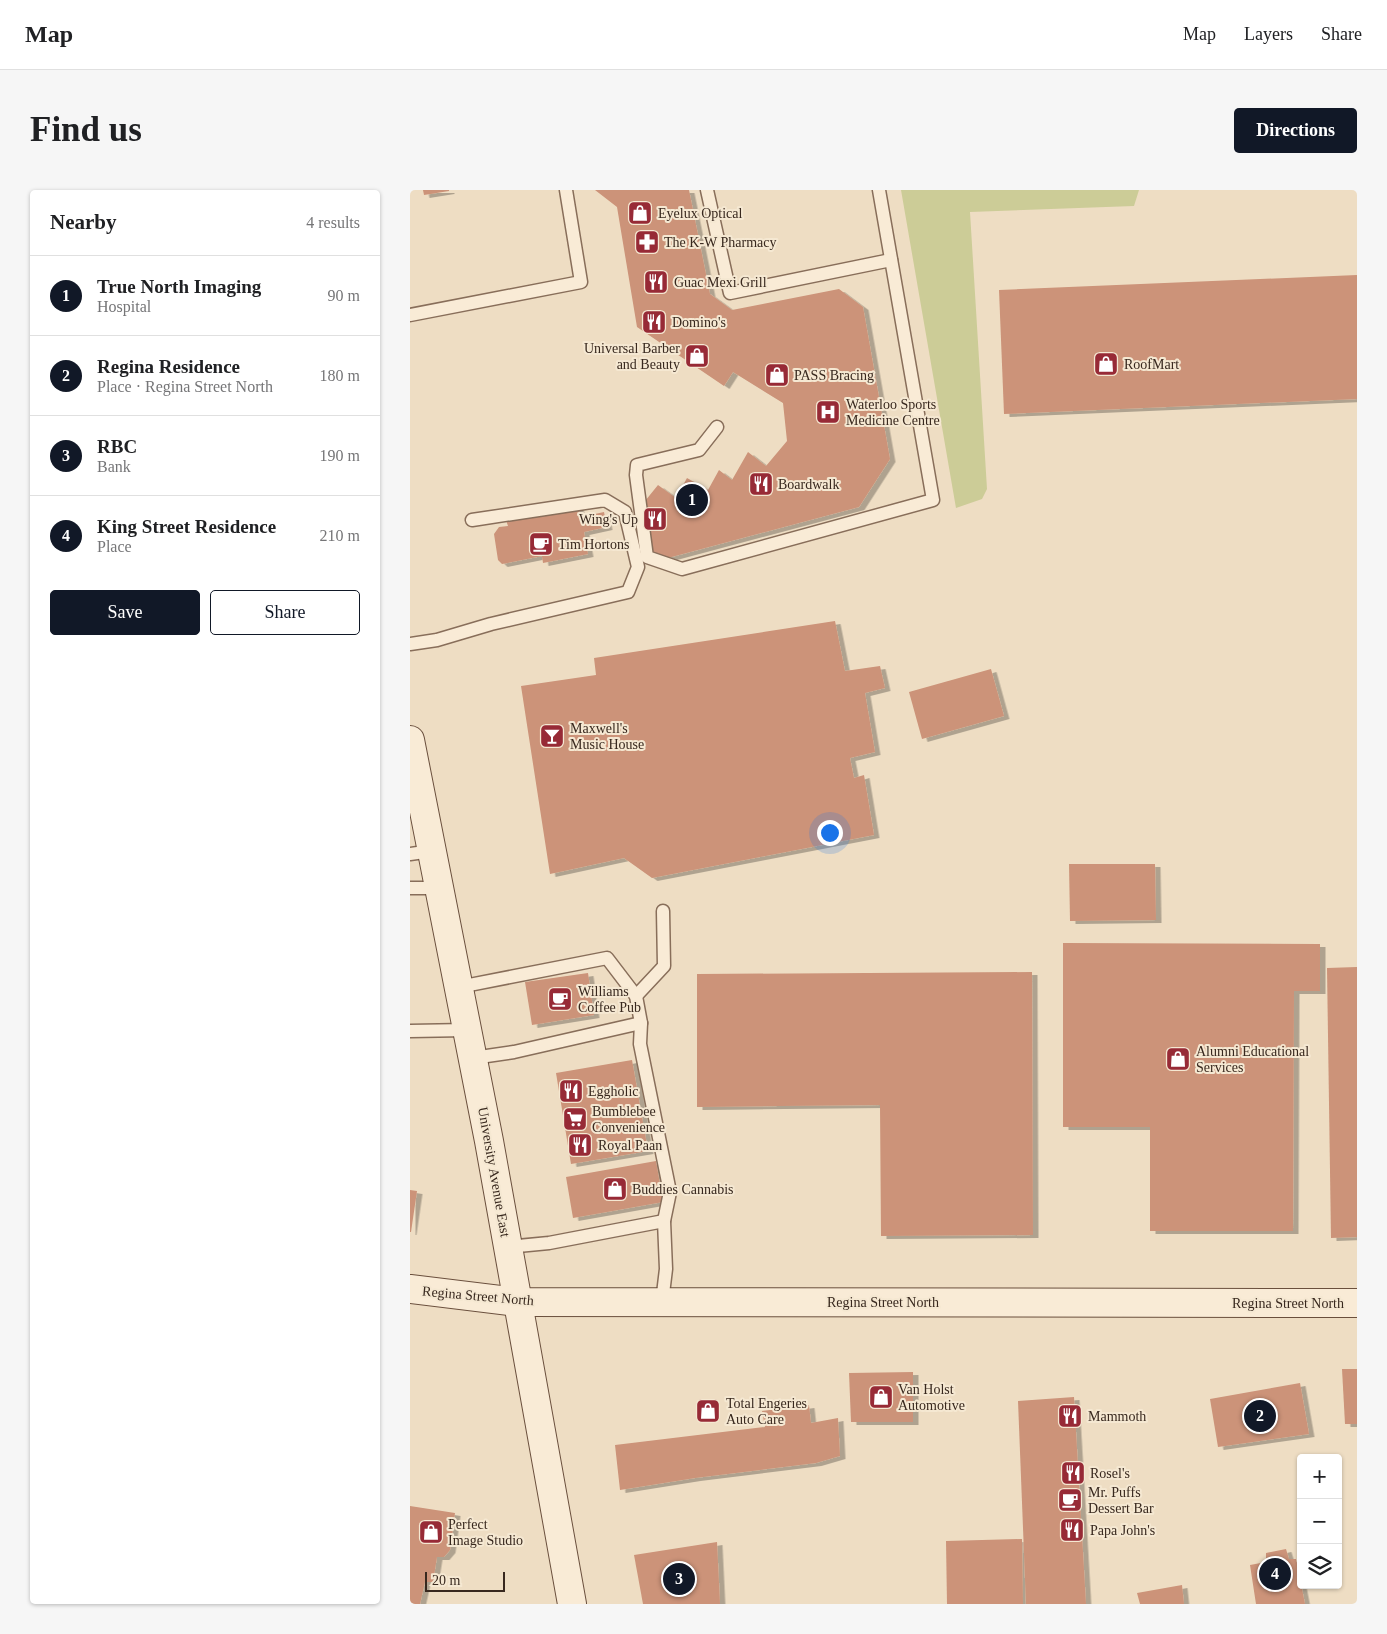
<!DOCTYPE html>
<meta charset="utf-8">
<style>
:root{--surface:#fff;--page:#f6f6f6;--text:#202124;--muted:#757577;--line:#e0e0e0;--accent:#111827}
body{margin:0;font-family:"Times New Roman",serif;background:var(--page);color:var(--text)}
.controls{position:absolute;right:15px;bottom:15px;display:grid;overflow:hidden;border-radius:5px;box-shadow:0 1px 4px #0004}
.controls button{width:45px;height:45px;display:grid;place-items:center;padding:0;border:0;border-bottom:1px solid var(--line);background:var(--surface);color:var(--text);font:25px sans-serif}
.scale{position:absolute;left:15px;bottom:12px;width:80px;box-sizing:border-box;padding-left:5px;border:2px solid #38281e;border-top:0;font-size:14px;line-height:18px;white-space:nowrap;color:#38281e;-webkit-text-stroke:4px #f5e8d2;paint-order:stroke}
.you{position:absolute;left:419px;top:642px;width:18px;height:18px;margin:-12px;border:4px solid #fff;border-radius:50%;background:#1a73e8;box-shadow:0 0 0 8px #1a73e833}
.badge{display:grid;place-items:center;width:32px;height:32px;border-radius:50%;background:var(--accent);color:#fff;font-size:16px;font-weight:700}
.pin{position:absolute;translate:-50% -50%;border:2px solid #fff;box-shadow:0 1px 5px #0006}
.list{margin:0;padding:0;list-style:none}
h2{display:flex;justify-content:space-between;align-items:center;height:65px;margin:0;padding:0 20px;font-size:21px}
h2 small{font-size:16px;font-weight:400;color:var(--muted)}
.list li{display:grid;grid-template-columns:32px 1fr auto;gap:15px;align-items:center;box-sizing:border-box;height:80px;padding:0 20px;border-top:1px solid var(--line)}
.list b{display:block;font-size:19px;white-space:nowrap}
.list p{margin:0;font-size:16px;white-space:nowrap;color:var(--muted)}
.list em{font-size:16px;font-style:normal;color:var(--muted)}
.actions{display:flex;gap:10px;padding:15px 20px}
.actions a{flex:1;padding:11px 0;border:1px solid var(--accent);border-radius:5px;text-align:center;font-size:18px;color:var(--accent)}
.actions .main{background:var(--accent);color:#fff}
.icon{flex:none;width:28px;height:28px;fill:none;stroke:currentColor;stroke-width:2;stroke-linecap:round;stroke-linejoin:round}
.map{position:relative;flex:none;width:947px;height:1414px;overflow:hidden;border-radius:5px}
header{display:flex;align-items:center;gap:30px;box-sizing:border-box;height:70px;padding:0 25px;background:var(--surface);border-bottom:1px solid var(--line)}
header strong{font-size:24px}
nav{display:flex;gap:28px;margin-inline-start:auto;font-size:18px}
.intro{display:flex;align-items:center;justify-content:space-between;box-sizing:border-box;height:120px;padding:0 30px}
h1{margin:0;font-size:35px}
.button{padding:12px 22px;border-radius:5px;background:var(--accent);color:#fff;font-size:18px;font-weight:700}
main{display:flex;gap:30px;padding:0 30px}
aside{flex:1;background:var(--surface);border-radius:5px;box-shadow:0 1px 4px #0004}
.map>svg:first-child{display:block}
.green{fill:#cccc97}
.building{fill:#cc9379;filter:url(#shadow)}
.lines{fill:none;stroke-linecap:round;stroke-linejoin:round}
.lane-casing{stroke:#886e5a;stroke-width:15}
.secondary-casing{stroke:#6a4f3d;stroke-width:30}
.lane{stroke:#f9ebd6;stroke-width:12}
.secondary{stroke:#f9ebd6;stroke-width:28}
.labels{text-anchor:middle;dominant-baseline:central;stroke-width:4;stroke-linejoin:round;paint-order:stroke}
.poi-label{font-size:14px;fill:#38281e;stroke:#f5e8d2;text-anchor:start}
.street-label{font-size:14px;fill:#38281e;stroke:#f5e8d2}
</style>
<header>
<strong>Map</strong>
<nav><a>Map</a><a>Layers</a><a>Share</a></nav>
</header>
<div class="intro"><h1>Find us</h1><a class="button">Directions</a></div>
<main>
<aside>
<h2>Nearby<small>4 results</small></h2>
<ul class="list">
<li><span class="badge">1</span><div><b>True North Imaging</b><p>Hospital</p></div><em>90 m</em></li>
<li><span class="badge">2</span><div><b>Regina Residence</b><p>Place · Regina Street North</p></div><em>180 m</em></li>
<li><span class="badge">3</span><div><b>RBC</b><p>Bank</p></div><em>190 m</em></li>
<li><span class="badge">4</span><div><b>King Street Residence</b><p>Place</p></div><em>210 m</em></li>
</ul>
<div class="actions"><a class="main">Save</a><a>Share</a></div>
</aside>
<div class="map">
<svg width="947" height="1414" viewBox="0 0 947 1414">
<defs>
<filter id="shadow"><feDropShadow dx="5.5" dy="3" stdDeviation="0" flood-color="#0004"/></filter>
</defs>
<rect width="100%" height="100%" fill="#eeddc3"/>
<!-- green -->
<path class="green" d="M491,0h238l-5,16 -164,6 17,277 -5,10 -26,9z"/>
<!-- building -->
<g class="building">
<path d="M13,0h26v1l-25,4z"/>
<path d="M185,0h94l21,104 22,16 107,-21 24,18 27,152 -31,48 -195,52 -15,-7 -8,-46 17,-21 18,13 11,-20 21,12 11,-20 13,10 16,-28 18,14 21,-25 -4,-38 -50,-31 -9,14 -87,-59 -20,-120z"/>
<path d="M947,85v124l-353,15 -5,-124z"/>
<path d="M168,317l3,10 23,-5 3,15 -23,5 4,22 -45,9 -1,-7 -40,8 -4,-4 -4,-26 5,-7 9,-1 -2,-6z"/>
<path d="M425,431l10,50 35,-5 5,22 -20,5 10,59 -25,6 4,20 10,-3 10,60 -222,43 -28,-20 -74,16 -29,-188 75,-11 -2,-17z"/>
<path d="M581,479l13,47 -82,23 -13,-47z"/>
<path d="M659,674h86l1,56 -86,1z"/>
<path d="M653,753l257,1v47h-26l-1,240h-143v-104h-87z"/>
<path d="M947,777v270l-26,1 -4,-270z"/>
<path d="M622,782l1,263 -152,1 -1,-131 -183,2v-133z"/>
<path d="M178,783l6,42 -62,10 -7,-43z"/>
<path d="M222,870l16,91 -77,13 -15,-91z"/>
<path d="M246,971l7,41 -90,16 -7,-41z"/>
<path d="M0,1000l7,1 -6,41h-1z"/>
<path d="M932,1179h15v55h-12z"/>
<path d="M503,1182v50h-62l-2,-49z"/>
<path d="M890,1193l9,51 -91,13 -8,-48z"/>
<path d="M664,1207l12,207h-60l-8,-203z"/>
<path d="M399,1215l2,18 27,-5 2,38 -24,7 -121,15 -75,12 -5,-45 150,-18 -3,-16z"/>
<path d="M0,1316l45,7 -5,37 -6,7h-7l-4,25h-8l-5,22h-10z"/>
<path d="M612,1349l1,65h-76l-1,-63z"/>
<path d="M307,1352l3,62h-77l-9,-49z"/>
<path d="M876,1359l3,10h7l9,45h-49l-6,-39 16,-3v-9z"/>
<path d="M772,1395l2,19h-44l-3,-11z"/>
</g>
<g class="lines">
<defs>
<g id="lane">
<path d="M297,0l23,103 161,-33"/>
<path d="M0,125l171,-33 -15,-92"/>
<path d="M307,237l-18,23 -62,15 -1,10 11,82 35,12 251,-69 -54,-310"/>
<path d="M0,454l27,-4 54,-16 137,-32 10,-25 -13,-55 -20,-12 -133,20"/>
<path d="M0,664l21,-3"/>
<path d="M0,698h28"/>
<path d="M49,797l148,-29 29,38 5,27 -1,21 30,148 -6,29 2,48 -4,33"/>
<path d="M226,806l28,-30 -1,-55"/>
<path d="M0,841l57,-1"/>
<path d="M63,868l41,-6 127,-29"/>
<path d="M97,1057l42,-4 115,-22"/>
</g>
<g id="secondary">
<path d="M0,550l79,401 83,463"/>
<path d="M0,1099l108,13 839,1"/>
</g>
</defs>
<!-- lane casing -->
<use href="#lane" class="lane-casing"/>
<!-- secondary casing -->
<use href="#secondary" class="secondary-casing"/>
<!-- lane -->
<use href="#lane" class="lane"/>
<!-- secondary -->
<use href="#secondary" class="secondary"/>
</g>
<!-- icons -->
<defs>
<symbol id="shop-square" viewBox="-11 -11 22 22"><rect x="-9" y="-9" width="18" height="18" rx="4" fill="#972a36" stroke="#f5e8d2"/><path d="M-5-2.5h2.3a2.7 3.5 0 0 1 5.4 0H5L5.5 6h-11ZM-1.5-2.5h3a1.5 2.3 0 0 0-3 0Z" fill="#fff"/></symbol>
<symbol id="pharmacy-square" viewBox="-11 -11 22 22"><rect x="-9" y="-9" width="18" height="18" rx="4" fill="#972a36" stroke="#f5e8d2"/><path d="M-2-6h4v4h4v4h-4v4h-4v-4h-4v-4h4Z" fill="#fff"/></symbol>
<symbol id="restaurant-square" viewBox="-11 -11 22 22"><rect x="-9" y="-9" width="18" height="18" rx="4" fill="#972a36" stroke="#f5e8d2"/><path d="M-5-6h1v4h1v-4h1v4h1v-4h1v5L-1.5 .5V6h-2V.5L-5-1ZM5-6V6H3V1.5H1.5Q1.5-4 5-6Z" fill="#fff"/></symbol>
<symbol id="hospital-square" viewBox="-11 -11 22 22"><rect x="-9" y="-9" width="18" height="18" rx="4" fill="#972a36" stroke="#f5e8d2"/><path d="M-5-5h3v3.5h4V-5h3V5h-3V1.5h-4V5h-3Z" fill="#fff"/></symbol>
<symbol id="cafe-square" viewBox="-11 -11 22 22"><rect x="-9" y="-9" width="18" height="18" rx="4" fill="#972a36" stroke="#f5e8d2"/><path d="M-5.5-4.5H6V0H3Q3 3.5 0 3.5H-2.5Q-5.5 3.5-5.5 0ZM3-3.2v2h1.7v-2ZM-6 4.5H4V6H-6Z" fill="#fff"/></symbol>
<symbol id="bar-square" viewBox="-11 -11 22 22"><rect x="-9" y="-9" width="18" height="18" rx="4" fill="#972a36" stroke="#f5e8d2"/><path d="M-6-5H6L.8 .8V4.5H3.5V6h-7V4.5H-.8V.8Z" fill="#fff"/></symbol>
<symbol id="supermarket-square" viewBox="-11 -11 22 22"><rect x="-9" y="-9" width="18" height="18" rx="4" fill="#972a36" stroke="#f5e8d2"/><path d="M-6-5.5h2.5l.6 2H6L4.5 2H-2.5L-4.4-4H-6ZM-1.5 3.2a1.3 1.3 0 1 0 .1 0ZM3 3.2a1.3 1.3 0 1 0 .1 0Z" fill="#fff"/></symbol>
</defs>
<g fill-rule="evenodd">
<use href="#shop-square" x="216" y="9" width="28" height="28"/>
<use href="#pharmacy-square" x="223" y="38" width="28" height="28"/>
<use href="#restaurant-square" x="232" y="78" width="28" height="28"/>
<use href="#restaurant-square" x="230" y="118" width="28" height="28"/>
<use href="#shop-square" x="273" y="152" width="28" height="28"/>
<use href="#shop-square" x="682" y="160" width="28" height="28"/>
<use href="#shop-square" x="353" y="171" width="28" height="28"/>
<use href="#hospital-square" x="404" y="208" width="28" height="28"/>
<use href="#restaurant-square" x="337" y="280" width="28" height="28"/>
<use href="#restaurant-square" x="231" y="315" width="28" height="28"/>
<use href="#cafe-square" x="117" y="340" width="28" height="28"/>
<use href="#bar-square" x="128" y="532" width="28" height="28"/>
<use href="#cafe-square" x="136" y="795" width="28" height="28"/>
<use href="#shop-square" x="754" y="855" width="28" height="28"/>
<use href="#restaurant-square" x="147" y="887" width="28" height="28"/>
<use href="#supermarket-square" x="151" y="915" width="28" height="28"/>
<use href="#restaurant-square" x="156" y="941" width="28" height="28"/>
<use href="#shop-square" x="191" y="985" width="28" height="28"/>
<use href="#shop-square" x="457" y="1193" width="28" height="28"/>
<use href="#shop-square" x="284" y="1207" width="28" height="28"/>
<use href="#restaurant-square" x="646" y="1212" width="28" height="28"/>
<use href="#restaurant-square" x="649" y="1269" width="28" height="28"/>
<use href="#cafe-square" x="646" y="1296" width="28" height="28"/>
<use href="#restaurant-square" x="648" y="1326" width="28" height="28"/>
<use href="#shop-square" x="7" y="1328" width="28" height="28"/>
</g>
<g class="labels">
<!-- poi labels -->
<g class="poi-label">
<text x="248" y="23">Eyelux Optical</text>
<text x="254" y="52">The K-W Pharmacy</text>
<text x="264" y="92">Guac Mexi Grill</text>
<text x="262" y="132">Domino's</text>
<text x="270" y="158" text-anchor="end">Universal Barber<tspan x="270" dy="16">and Beauty</tspan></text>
<text x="714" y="174">RoofMart</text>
<text x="384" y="185">PASS Bracing</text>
<text x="436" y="214">Waterloo Sports<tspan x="436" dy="16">Medicine Centre</tspan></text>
<text x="368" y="294">Boardwalk</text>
<text x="228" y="329" text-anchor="end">Wing's Up</text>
<text x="148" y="354">Tim Hortons</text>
<text x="160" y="538">Maxwell's<tspan x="160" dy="16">Music House</tspan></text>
<text x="168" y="801">Williams<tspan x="168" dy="16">Coffee Pub</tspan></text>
<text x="786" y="861">Alumni Educational<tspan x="786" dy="16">Services</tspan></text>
<text x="178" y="901">Eggholic</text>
<text x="182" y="921">Bumblebee<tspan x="182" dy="16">Convenience</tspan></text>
<text x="188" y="955">Royal Paan</text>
<text x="222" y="999">Buddies Cannabis</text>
<text x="488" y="1199">Van Holst<tspan x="488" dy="16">Automotive</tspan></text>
<text x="316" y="1213">Total Engeries<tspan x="316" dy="16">Auto Care</tspan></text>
<text x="678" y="1226">Mammoth</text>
<text x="680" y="1283">Rosel's</text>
<text x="678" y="1302">Mr. Puffs<tspan x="678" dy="16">Dessert Bar</tspan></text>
<text x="38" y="1334">Perfect<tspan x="38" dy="16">Image Studio</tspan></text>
<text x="680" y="1340">Papa John's</text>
</g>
<!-- street labels -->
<g class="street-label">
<text transform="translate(84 982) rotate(80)">University Avenue East</text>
<text transform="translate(68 1106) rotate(5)">Regina Street North</text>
<text x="473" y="1112">Regina Street North</text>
<text x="878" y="1113">Regina Street North</text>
</g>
</g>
</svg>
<div class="controls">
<button>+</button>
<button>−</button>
<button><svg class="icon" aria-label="layers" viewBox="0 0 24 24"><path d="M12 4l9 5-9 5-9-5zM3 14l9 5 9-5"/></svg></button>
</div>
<div class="scale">20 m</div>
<div class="you"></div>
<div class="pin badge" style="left:282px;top:310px">1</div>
<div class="pin badge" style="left:850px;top:1226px">2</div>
<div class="pin badge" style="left:269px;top:1389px">3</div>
<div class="pin badge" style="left:865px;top:1384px">4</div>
</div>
</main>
